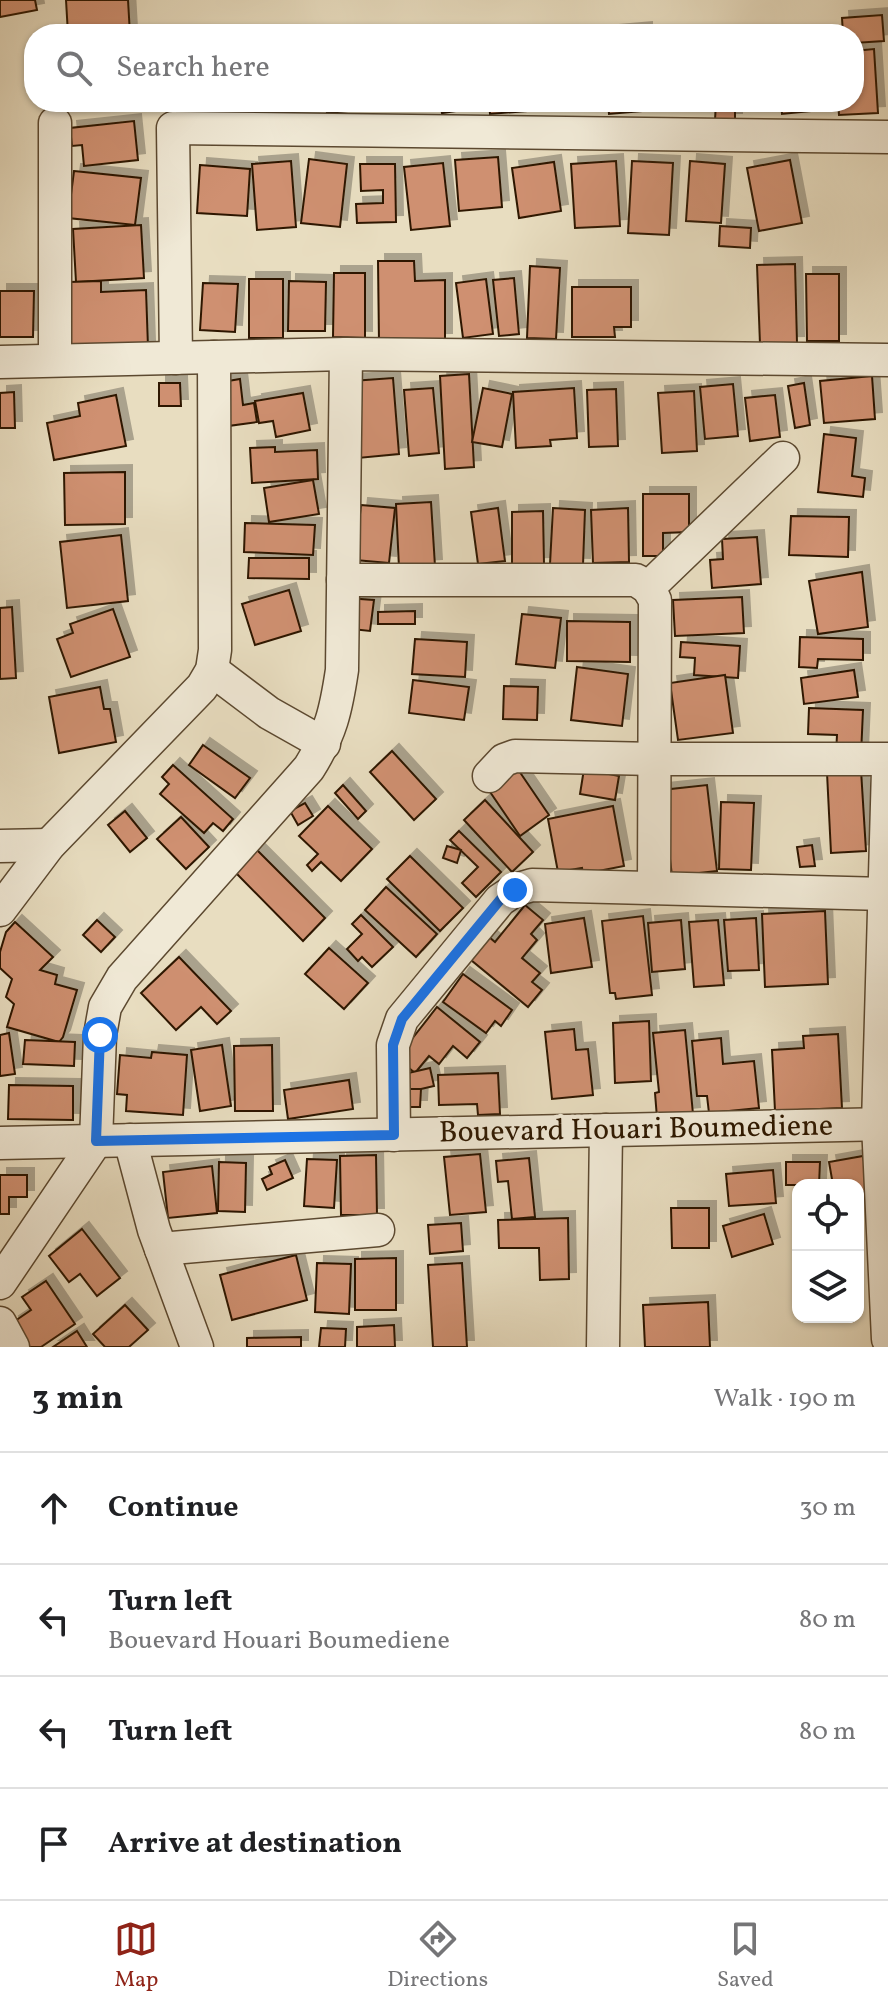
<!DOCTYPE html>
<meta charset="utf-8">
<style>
:root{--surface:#fff;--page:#f2f2f2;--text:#202124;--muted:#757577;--line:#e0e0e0;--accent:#8f2418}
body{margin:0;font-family:Vollkorn,serif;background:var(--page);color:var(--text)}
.controls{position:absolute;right:24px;bottom:24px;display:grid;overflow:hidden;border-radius:16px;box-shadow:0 2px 6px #0004}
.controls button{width:72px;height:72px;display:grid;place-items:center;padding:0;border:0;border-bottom:2px solid var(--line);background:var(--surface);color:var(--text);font:40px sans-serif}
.stop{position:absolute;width:24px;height:24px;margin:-18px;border:6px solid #1a73e8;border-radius:50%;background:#fff}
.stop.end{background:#1a73e8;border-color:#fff;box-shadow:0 2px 8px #0008}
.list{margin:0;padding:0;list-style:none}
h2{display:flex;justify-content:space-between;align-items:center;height:104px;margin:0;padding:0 32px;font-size:34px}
h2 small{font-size:26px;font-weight:400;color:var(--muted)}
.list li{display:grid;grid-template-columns:52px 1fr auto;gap:24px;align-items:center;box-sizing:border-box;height:112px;padding:0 32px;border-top:2px solid var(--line)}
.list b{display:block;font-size:30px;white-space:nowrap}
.list p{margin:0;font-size:26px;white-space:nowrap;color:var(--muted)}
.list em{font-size:26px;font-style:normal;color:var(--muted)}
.icon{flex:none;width:44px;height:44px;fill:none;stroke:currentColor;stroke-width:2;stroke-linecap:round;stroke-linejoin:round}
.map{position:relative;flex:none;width:888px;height:1347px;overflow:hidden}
.search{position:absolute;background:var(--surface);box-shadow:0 2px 6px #0004;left:24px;right:24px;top:24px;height:88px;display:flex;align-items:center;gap:20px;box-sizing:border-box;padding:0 28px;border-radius:32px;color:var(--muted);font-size:30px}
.sheet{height:552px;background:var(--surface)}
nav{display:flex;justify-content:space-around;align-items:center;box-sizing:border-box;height:112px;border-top:2px solid var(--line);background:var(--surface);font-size:22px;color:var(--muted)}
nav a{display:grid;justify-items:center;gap:4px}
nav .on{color:var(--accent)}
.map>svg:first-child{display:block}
.building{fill:#cf9071;stroke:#2e1800;stroke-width:2;filter:url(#shadow)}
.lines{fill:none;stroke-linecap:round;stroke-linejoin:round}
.minor-casing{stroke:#5c4930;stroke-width:35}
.minor{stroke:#f0e9d6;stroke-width:32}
.route{stroke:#1a73e8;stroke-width:10}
.labels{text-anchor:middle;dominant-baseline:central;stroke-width:8;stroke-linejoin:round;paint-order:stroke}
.street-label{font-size:30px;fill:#2e1800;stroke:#f0e9d6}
</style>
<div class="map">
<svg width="888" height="1347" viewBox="0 0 888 1347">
<defs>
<filter id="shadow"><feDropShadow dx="7" dy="-7" stdDeviation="0" flood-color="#0004"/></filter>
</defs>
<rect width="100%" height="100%" fill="#e8ddc0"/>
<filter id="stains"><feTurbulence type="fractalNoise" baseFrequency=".0025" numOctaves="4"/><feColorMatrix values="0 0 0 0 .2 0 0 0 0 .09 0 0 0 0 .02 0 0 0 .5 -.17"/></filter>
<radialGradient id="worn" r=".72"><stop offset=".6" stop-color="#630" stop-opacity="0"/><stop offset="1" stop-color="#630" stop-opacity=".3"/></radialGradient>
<!-- building -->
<g class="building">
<path d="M0,0h35l2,10 -37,7z"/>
<path d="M66,0h62l2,34h-62z"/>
<path d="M882,15l2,26 -30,2v-9h-11l-1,-16z"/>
<path d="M645,29v5h-44v-1z"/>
<path d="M874,49l4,64 -39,2 -1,-13h16v-51z"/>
<path d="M73,102h62v4l-62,4z"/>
<path d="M161,102h27l1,7 -27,2z"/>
<rect x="216" y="102" width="38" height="5"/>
<path d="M274,102h40v6l-40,2z"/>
<path d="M325,102h43l1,7 -42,4z"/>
<path d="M440,102h43v5l-41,6z"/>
<path d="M489,102h49l1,8 -49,4z"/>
<path d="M549,102h42v7l-42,-1z"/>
<path d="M608,102h44l1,8 -44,4z"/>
<path d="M716,102h19v18h-20z"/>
<path d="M781,102h38l1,8 -38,4z"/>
<path d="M134,121l4,39 -54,6 -2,-21 -10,1 -2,-18z"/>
<path d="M498,157l4,50 -43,4 -4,-51z"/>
<path d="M309,159l38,5 -7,63 -39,-4z"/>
<path d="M790,160l12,63 -43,8 -12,-63z"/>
<path d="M291,161l5,66 -39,3 -5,-66z"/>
<path d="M616,161l4,65 -45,2 -4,-64z"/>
<path d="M632,161l41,2 -4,72 -41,-2z"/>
<path d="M690,161l35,3 -4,59 -35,-2z"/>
<path d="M554,162l7,49 -42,7 -7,-50z"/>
<path d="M443,163l7,63 -39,4 -7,-63z"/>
<path d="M360,164h35l1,58 -39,1 -1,-19 27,-1v-13l-22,1z"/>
<path d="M200,165l50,4 -3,47 -50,-3z"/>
<path d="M74,171l67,7 -6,47 -67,-7z"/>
<path d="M141,225l3,53 -68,4 -3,-53z"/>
<path d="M720,226l31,2 -1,20 -31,-2z"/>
<path d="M378,261h36l1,20 30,-1v60l-66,1z"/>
<path d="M795,264l2,79 -37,1 -3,-79z"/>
<path d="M530,266l30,2 -4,71 -29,-1z"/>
<path d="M334,273h31v65l-32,-1z"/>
<path d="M806,274h33v67h-32z"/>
<path d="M514,278l5,56 -20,2 -6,-56z"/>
<rect x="249" y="279" width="34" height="59"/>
<path d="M486,279l7,55 -30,4 -7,-55z"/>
<path d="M101,281v11l45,-2 2,57 -77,3 -2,-68z"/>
<path d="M289,281l37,1 -1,49h-37z"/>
<path d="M203,283l35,1 -3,48 -35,-2z"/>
<path d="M572,287h59v40h-17l1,10h-43z"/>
<path d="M0,291h34l-1,46h-33z"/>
<path d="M469,374l5,93 -29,2 -5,-93z"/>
<path d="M872,376l3,43 -51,4 -4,-42z"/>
<path d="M393,378l6,76 -41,4 -6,-77z"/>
<path d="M240,379l3,26 11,-2 3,19 -29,4 -6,-44z"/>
<path d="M159,383h21l1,23h-22z"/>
<path d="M804,383l6,42 -15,3 -7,-42z"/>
<path d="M733,384l5,52 -33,3 -5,-52z"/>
<path d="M433,388l6,65 -30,3 -5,-66z"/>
<path d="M483,388l29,6 -10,53 -30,-5z"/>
<path d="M574,388l3,50 -27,2 1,6 -35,2 -3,-56z"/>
<path d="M616,389l2,57 -29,1 -2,-57z"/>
<path d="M694,391l3,60 -35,2 -4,-60z"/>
<path d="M14,392l1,36h-15v-35z"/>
<path d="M303,393l7,37 -34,7 -3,-16 -14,2 -4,-22z"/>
<path d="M116,395l10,51 -72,14 -7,-37 33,-7 -2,-13z"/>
<path d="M775,395l5,42 -30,4 -5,-43z"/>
<path d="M824,434l32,4 -4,38 13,2 -2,19 -45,-5z"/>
<path d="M275,447v5l42,-2 1,29 -66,4 -2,-35z"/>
<path d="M125,472v52l-60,1 -1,-52z"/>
<path d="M313,480l6,34 -50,8 -5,-34z"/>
<path d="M643,494h46v38l-26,1v23h-20z"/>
<path d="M431,502l4,64 -36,2 -3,-64z"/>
<path d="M361,505l34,3 -6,55 -34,-3z"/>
<path d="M498,508l7,53 -27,3 -7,-52z"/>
<path d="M553,508l32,2 -2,55 -33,-1z"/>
<path d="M628,508l1,54 -36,1 -2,-53z"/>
<path d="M543,511l1,53 -32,1v-53z"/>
<path d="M791,516l58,1 -1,40 -59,-2z"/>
<path d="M245,523l70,2 -2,30 -69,-3z"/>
<path d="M121,535l7,66 -61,7 -7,-66z"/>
<path d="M757,537l4,47 -49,4 -2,-28 13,-1 -1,-20z"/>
<path d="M249,558h60v21l-61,-1z"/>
<path d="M862,572l6,55 -50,7 -9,-53z"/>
<path d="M289,590l12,41 -46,14 -13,-41z"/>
<path d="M742,597l2,36 -69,3 -2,-36z"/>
<path d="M346,598l28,2 -4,31 -27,-3z"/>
<path d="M12,607l4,71 -16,1v-71z"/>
<path d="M113,609l17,48 -59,20 -14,-38 16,-6 -3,-9z"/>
<path d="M415,611v13h-37v-12z"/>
<path d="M522,614l39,4 -6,50 -39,-4z"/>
<path d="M567,621l63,1v40l-63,-1z"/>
<path d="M800,637l63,2v21l-45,-1 -1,9 -18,-1z"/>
<path d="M415,639l52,3 -2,35 -53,-3z"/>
<path d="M681,642l59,4 -2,32 -44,-3 1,-17 -15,-1z"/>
<path d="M577,667l51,7 -6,52 -51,-6z"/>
<path d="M854,670l4,27 -54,7 -3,-26z"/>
<path d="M725,675l8,58 -55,7 -8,-57z"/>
<path d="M413,680l56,7 -5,33 -55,-7z"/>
<path d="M504,686l34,1 -1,33 -34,-1z"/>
<path d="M100,687l4,22h6l6,33 -57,11 -10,-56z"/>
<path d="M809,708l54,2 -2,45 -25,-1 1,-19 -29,-1z"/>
<path d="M203,745l47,33 -15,20 -46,-33z"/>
<path d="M392,751l44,48 -22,21 -44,-48z"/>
<path d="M173,765l60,54 -10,12 -10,-8 -9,10 -44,-39 9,-10 -7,-7z"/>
<path d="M515,765l34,50 -29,21 -34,-50z"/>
<path d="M584,769l35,7 -4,24 -35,-6z"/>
<path d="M861,770l5,81 -35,2 -4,-80z"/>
<path d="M343,785l23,26 -8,8 -23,-26z"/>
<path d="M707,785l10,86 -45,5 -10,-86z"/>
<path d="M485,800l48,52 -21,20 -48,-52z"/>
<path d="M721,802l33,1 -3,67 -32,-1z"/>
<path d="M305,803l8,13 -15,9 -8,-14z"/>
<path d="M328,806l44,43 -31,32 -20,-19 -9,9 -5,-6 11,-11 -19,-18z"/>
<path d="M613,806l11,60 -41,8 -1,-6 -24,4 -10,-53z"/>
<path d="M125,811l22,27 -17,14 -22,-27z"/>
<path d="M181,817l28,30 -23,22 -29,-30z"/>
<path d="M459,831l42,41 -25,25 -14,-14 16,-16 -28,-27z"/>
<path d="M812,845l3,21 -15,1 -3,-20z"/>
<path d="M447,846l14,4 -4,13 -14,-5z"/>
<path d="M256,849l69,69 -22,23 -69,-70z"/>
<path d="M410,856l53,52 -23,23 -53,-52z"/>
<path d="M386,887l51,47 -21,23 -51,-47z"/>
<path d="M525,905l18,15 -12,14 6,6 -15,18 18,15 -8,9 10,8 -14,17 -57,-47 18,-23 6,5z"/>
<path d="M825,911l3,73 -63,3 -3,-73z"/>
<path d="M361,915l32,32 -21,20 -10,-10 -4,4 -11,-12 15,-15 -10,-10z"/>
<path d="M643,916l9,79 -36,4 -1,-6h-5l-8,-72z"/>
<path d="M584,918l8,49 -41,6 -6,-49z"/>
<path d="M756,918l3,52 -31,1 -4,-51z"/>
<path d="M97,920l18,17 -14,15 -18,-17z"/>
<path d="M681,920l4,49 -33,3 -4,-49z"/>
<path d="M718,920l6,65 -30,2 -5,-65z"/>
<path d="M15,922l38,35 -13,13 17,5 -2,9 22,6 -14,47 -4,5 -52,-15 7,-23 -8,-7 6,-18 -12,-11v-16l6,-20z"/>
<path d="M329,948l39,35 -24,26 -39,-35z"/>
<path d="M179,957l52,54 -14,13 -16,-17 -25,23 -35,-37z"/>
<path d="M463,974l49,36 -11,16 -6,-5 -9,12 -43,-31z"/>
<path d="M437,1007l43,35 -13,16 -14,-12 -14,18 -10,-8 -14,17 -18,-15z"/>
<path d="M649,1021l2,60 -36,2 -2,-60z"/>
<path d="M574,1029l2,21 12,-1 5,46 -41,4 -7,-67z"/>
<path d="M685,1030l8,84 -36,4 -2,-25 4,-1 -6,-59z"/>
<path d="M9,1033l6,41 -15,2v-41z"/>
<path d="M838,1034l4,74 -67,3 -3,-61 32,-2 -1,-12z"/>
<path d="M721,1038l2,26 31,-3 5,47 -50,5 -2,-17h-10l-5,-55z"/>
<path d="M25,1040l50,2 -1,24 -51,-2z"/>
<path d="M222,1045l9,61 -31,5 -9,-61z"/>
<path d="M272,1045l1,66h-38l-1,-65z"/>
<path d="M152,1052l35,3 -4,60 -57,-4 1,-16 -10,-1 3,-39 31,3z"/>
<path d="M430,1068l4,18 -26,6 -4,-18z"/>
<path d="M498,1073l2,41 -22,1 -1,-11 -38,1 -1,-30z"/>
<path d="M349,1080l4,29 -65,10 -4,-29z"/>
<path d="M9,1085l64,1v34l-65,-1z"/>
<path d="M404,1089h17l-1,18h-17z"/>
<path d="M480,1154l6,58 -36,3 -6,-58z"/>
<path d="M376,1155l1,60h-36l-1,-59z"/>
<path d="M863,1156l7,35 -12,2v-8h-25l-4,-23z"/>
<path d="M529,1158l6,59 -23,2 -4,-38 -10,1 -2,-21z"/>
<path d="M307,1159l30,1 -3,48 -30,-2z"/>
<path d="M285,1160l8,18 -26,12 -5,-11 10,-5 -3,-7z"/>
<path d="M219,1162l27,1 -1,49 -27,-1z"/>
<path d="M786,1162h34l-1,23h-33z"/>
<path d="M212,1166l5,47 -49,5 -5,-46z"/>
<path d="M773,1170l3,33 -47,3 -3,-32z"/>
<path d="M0,1175h27v22h-18v17h-9z"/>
<path d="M671,1208h38v40h-37z"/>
<path d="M764,1214l9,30 -41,13 -9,-31z"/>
<path d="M568,1218l1,61 -29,1 -1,-32h-40l-1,-28z"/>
<path d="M461,1223l2,28 -33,3 -2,-29z"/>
<path d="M82,1229l38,49 -23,18 -17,-22 -11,8 -20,-26z"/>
<path d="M296,1255l11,45 -75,20 -12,-45z"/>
<path d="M396,1258v52h-41v-51z"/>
<path d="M317,1263l34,1 -2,50 -34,-2z"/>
<path d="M462,1263l5,84h-34l-5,-82z"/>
<path d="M46,1281l29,43 -34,23h-12l-17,-24 19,-13 -9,-13z"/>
<path d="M708,1302l2,45h-65l-2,-42z"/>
<path d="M125,1305l23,25 -19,17h-24l-12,-13z"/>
<path d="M394,1325l1,22h-38v-20z"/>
<path d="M321,1328l25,1 -1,18h-26z"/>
<path d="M77,1331l10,16h-34z"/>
<path d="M301,1337v10h-54v-9z"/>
</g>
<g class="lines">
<defs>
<g id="minor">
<path d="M55,123v237"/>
<path d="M176,358l-3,-230 715,9"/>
<path d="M0,362l346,-8 542,6"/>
<path d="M343,580h293l12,8 7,12 -1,288"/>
<path d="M648,588l135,-130"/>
<path d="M212,670l57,43 55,31"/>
<path d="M888,769l-10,355 10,215"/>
<path d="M489,776l15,-16 11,-4 140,3h233"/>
<path d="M0,846l49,-1"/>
<path d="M0,910l49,-65 153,-158 10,-17 3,-20 -1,-293"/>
<path d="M394,1135l-1,-90 9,-26 98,-119 15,-10 17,-5 353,9"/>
<path d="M130,1140l24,90 43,117"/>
<path d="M0,1143l888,-19"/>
<path d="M161,1249l217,-19"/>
<path d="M0,1283l96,-142 4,-106 5,-28 17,-29 187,-210c22,-35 27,-58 33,-98l4,-316"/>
<path d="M0,1323l13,24"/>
<path d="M603,1347l3,-217"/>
</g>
</defs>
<!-- minor casing -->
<use href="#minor" class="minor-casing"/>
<!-- minor -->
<use href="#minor" class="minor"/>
</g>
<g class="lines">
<!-- route -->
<path class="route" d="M100,1035l-4,106 298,-6 -1,-90 9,-26 98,-119 15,-10"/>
</g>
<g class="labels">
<!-- street labels -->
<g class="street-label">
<text transform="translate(636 1130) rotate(-1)">Bouevard Houari Boumediene</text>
</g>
</g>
<rect width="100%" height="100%" filter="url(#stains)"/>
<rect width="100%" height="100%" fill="url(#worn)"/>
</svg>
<div class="controls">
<button><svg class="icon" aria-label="locate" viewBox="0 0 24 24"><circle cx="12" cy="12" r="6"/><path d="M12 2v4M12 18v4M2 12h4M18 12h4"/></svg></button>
<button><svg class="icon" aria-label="layers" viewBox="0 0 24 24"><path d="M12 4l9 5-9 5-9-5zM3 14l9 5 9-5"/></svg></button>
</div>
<div class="stop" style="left:100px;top:1035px"></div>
<div class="stop end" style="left:515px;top:890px"></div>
<div class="search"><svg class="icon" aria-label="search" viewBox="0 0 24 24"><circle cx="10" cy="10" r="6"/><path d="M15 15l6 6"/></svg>Search here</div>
</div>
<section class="sheet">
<h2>3 min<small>Walk · 190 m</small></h2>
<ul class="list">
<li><svg class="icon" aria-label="ahead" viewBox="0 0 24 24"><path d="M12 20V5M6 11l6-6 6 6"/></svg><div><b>Continue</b></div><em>30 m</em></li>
<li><svg class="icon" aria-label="left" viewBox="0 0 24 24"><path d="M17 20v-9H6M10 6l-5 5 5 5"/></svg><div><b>Turn left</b><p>Bouevard Houari Boumediene</p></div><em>80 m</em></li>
<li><svg class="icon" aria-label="left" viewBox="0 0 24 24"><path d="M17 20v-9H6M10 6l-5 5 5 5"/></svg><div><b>Turn left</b></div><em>80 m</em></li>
<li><svg class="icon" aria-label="arrive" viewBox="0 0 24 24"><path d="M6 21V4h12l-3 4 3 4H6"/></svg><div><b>Arrive at destination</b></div></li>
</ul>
</section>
<nav>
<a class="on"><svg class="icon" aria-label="map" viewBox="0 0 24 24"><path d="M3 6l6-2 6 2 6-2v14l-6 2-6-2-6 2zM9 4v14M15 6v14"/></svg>Map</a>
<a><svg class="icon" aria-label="directions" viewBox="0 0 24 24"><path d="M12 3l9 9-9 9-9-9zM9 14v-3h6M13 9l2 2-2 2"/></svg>Directions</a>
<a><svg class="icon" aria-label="saved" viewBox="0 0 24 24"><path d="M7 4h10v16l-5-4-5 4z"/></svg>Saved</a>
</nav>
